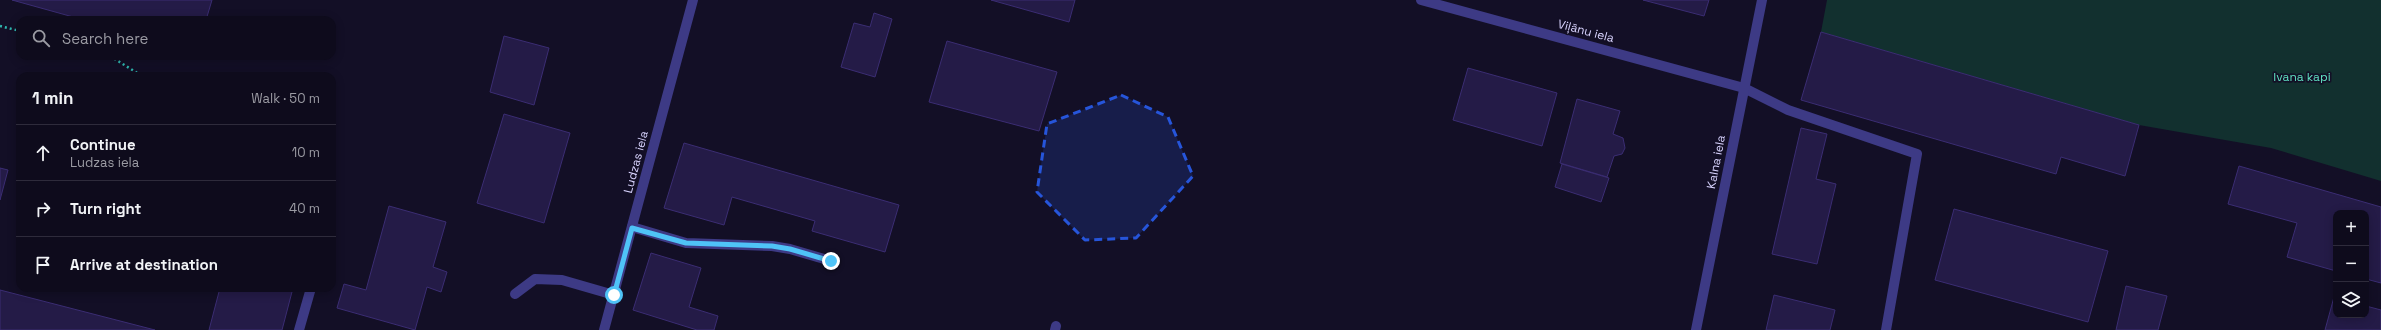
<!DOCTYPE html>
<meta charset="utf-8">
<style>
:root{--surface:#0e0b1c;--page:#1c1929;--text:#f1f3f6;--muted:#9b9ba3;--line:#2e2b3b}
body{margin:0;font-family:"Space Grotesk",sans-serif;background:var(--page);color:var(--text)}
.controls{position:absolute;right:12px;bottom:12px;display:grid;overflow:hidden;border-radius:8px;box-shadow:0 2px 10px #0003}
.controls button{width:36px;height:36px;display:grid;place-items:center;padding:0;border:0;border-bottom:1px solid var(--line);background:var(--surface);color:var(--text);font:20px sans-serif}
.stop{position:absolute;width:12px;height:12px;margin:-9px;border:3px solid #4fc3f7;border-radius:50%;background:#fff}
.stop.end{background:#4fc3f7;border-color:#fff;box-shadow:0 1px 4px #0008}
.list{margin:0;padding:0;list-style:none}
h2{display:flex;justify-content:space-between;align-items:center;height:52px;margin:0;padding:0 16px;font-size:17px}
h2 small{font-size:13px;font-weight:400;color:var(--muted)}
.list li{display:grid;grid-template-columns:26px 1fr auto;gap:12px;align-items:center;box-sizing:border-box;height:56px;padding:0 16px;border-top:1px solid var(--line)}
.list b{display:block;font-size:15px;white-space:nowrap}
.list p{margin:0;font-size:13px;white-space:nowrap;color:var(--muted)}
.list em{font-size:13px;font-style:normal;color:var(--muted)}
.icon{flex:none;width:22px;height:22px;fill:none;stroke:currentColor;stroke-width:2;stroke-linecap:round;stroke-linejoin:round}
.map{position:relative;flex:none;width:2381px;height:330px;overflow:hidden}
.search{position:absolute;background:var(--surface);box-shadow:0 2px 10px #0003;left:16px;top:16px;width:320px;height:44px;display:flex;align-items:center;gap:10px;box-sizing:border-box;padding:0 14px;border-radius:12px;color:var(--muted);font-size:15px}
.panel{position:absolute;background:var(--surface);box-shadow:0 2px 10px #0003;left:16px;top:72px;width:320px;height:220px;border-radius:12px}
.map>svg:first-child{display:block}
.green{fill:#12302f}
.building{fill:#241b47;stroke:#3b2d73}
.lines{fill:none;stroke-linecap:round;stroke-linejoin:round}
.path{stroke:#2fb8b0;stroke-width:2.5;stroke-dasharray:2 3;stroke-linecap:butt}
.service{stroke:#3d3a85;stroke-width:10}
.minor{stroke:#3d3a85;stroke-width:10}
.tertiary{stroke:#3d3a85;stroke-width:10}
.route{stroke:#4fc3f7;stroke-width:5}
.marked{fill:#2655da;fill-opacity:0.2;stroke:#2655da;stroke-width:3;stroke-dasharray:8 5;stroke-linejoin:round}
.labels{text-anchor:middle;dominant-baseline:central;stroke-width:3.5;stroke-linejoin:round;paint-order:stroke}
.street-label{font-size:12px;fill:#d9d4ff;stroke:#130f26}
.park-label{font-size:12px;fill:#5fe0c0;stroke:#130f26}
</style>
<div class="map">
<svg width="2381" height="330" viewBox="0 0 2381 330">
<rect width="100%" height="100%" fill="#130f26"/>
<!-- green -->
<path class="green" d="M1827,0h554v181l-110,-33 -132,-23 -318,-93z"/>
<!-- building -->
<g class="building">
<path d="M12,0h200l-6,20h-122z"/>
<path d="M991,0h84l-6,22z"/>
<path d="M1643,0h66l-5,16z"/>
<path d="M874,13l18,6 -17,58 -34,-10 13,-44 16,4z"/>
<path d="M1821,32l318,93 -14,51 -64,-19 -5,17 -255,-74z"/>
<path d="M504,36l45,12 -15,57 -44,-13z"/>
<path d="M947,41l110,31 -18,59 -110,-29z"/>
<path d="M1468,68l89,25 -15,53 -89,-26z"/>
<path d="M1577,99l43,12 -7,23 10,4 2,10 -3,6 -8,2 -7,21 -47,-14z"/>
<path d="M504,114l66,19 -26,90 -67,-20z"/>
<path d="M1801,128l26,6 -11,45 20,5 -19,80 -45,-10z"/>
<path d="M684,143l215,62 -14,47 -73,-21 3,-10 -83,-24 -8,28 -60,-17z"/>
<path d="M1562,164l47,14 -8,24 -46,-15z"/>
<path d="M2239,166l142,41v76l-15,-4v-66h-30v58l-49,-14 10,-34 -69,-19z"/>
<path d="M0,168l8,2 -8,30z"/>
<path d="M389,206l57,16 -13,45 14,5 -6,20 -14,-5 -12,43 -78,-22 7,-24 22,6z"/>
<path d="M1954,209l154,42 -20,71 -153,-42z"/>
<path d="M651,253l50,15 -12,39 29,9 -4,14h-17l-64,-20z"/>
<path d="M2126,286l41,10 -9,34h-42z"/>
<path d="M220,288h73l-11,42h-73z"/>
<path d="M0,290l155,40h-155z"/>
<path d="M1774,295l61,15 -5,20h-64z"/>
<path d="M2334,297l2,1v17h30v-9l15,4v20h-56z"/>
</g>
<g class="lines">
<!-- path -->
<g class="path">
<path d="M0,26l20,5"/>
<path d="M110,56l32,20"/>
</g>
<!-- service -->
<g class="service">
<path d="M1744,88l44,22 129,44 -31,176"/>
<path d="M632,227l54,16 86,3 18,3 41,12"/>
<path d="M515,294l20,-15 27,1 52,15"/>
<path d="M299,330l12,-42"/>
<path d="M1055,330l1,-4"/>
</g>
<!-- minor -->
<path class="minor" d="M1421,0l323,88"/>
<!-- tertiary -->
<g class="tertiary">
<path d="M604,330l89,-330"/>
<path d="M1696,330l66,-330"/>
</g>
</g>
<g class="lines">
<!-- route -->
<path class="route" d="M614,295l18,-67 54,15 86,3 18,3 41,12"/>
</g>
<!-- marked area -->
<path class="marked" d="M1121,95l47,22 25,59 -57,62 -51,2 -48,-48 10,-68z"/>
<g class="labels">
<!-- street labels -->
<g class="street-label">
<text transform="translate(1586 31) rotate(15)">Viļānu iela</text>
<text transform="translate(636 162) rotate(-75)">Ludzas iela</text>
<text transform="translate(1716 162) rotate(-79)">Kalna iela</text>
</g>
<!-- park labels -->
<g class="park-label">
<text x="2302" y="77">Ivana kapi</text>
</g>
</g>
</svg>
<div class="controls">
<button>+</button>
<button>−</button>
<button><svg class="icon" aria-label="layers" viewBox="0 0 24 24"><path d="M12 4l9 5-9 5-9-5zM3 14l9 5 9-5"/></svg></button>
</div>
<div class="stop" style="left:614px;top:295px"></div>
<div class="stop end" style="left:831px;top:261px"></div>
<div class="search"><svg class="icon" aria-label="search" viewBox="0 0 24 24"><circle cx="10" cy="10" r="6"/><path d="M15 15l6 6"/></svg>Search here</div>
<section class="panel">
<h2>1 min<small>Walk · 50 m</small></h2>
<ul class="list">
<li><svg class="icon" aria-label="ahead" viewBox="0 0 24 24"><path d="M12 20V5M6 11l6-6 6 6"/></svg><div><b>Continue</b><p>Ludzas iela</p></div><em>10 m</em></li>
<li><svg class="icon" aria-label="right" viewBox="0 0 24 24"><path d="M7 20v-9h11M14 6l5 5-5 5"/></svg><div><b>Turn right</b></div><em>40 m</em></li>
<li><svg class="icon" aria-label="arrive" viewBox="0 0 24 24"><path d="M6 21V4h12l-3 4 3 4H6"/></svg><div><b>Arrive at destination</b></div></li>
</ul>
</section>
</div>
